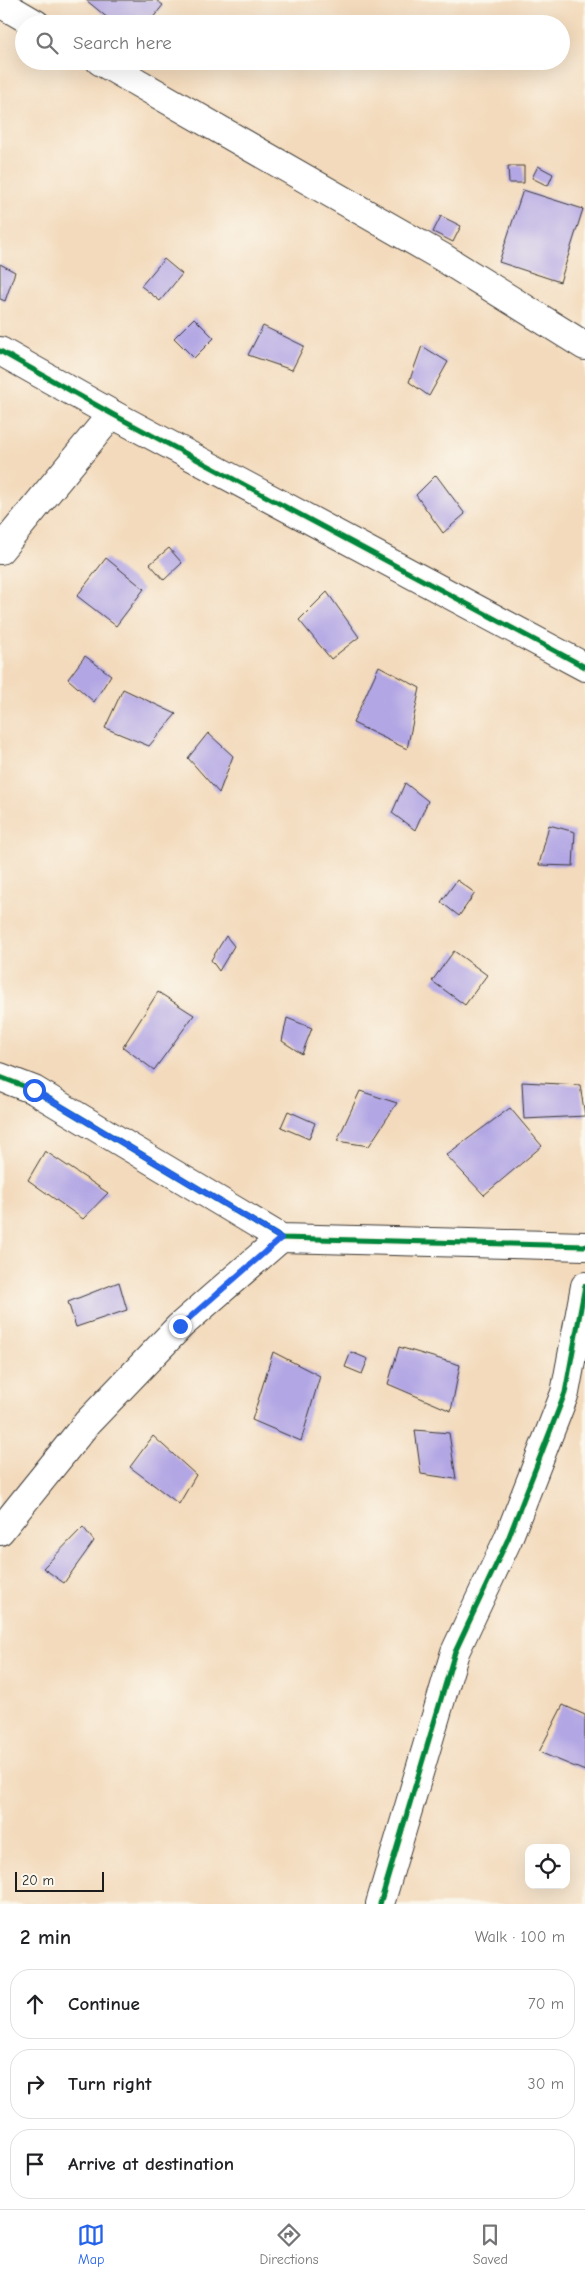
<!DOCTYPE html>
<meta charset="utf-8">
<style>
:root{--surface:#fff;--page:#f6f6f6;--text:#202124;--muted:#757577;--line:#e0e0e0;--accent:#2563eb}
body{margin:0;font-family:"Comic Neue",sans-serif;background:var(--page);color:var(--text)}
.controls{position:absolute;right:15px;bottom:15px;display:grid;overflow:hidden;border-radius:10px;box-shadow:0 5px 20px #0002}
.controls button{width:45px;height:45px;display:grid;place-items:center;padding:0;border:0;border-bottom:1px solid var(--line);background:var(--surface);color:var(--text);font:25px sans-serif}
.scale{position:absolute;left:15px;bottom:12px;width:89px;box-sizing:border-box;padding-left:5px;border:2px solid #1c1c1c;border-top:0;font-size:14px;line-height:18px;white-space:nowrap;color:#1c1c1c;-webkit-text-stroke:4px #fbf7ec;paint-order:stroke}
.stop{position:absolute;width:15px;height:15px;margin:-11px;border:4px solid #2563eb;border-radius:50%;background:#fff}
.stop.end{background:#2563eb;border-color:#fff;box-shadow:0 1px 5px #0008}
.list{margin:0;padding:0;list-style:none}
h2{display:flex;justify-content:space-between;align-items:center;height:65px;margin:0;padding:0 20px;font-size:21px}
h2 small{font-size:16px;font-weight:400;color:var(--muted)}
.list li{display:grid;grid-template-columns:32px 1fr auto;gap:15px;align-items:center;box-sizing:border-box;height:70px;margin:0 10px 10px;padding:0 10px;border:1px solid var(--line);border-radius:20px}
.list b{display:block;font-size:19px;white-space:nowrap}
.list em{font-size:16px;font-style:normal;color:var(--muted)}
.icon{flex:none;width:28px;height:28px;fill:none;stroke:currentColor;stroke-width:2;stroke-linecap:round;stroke-linejoin:round}
.map{position:relative;flex:none;width:585px;height:1904px;overflow:hidden}
.search{position:absolute;background:var(--surface);box-shadow:0 5px 20px #0002;left:15px;right:15px;top:15px;height:55px;display:flex;align-items:center;gap:12px;box-sizing:border-box;padding:0 18px;border-radius:28px;color:var(--muted);font-size:19px}
.sheet{height:305px;background:var(--surface)}
nav{display:flex;justify-content:space-around;align-items:center;box-sizing:border-box;height:70px;border-top:1px solid var(--line);background:var(--surface);font-size:14px;color:var(--muted)}
nav a{display:grid;justify-items:center;gap:2px}
nav .on{color:var(--accent)}
.map>svg:first-child{display:block}
.building{fill:#b2a6e4}
.lines{fill:none;stroke-linecap:round;stroke-linejoin:round}
.street-casing{stroke:#3c3834;stroke-width:30}
.street{stroke:#fff;stroke-width:28}
.cycleway-casing{stroke:#fbf7ec;stroke-width:8}
.cycleway{stroke:#00873e;stroke-width:5}
.route{stroke:#2563eb;stroke-width:6}
</style>
<div class="map">
<svg width="585" height="1904" viewBox="0 0 585 1904">
<rect width="100%" height="100%" fill="#fbf7ec"/>
<filter id="ink" filterUnits="userSpaceOnUse"><feTurbulence type="fractalNoise" baseFrequency=".02" numOctaves="2"/><feDisplacementMap in="SourceGraphic" scale="10" xChannelSelector="R" yChannelSelector="G"/><feConvolveMatrix kernelMatrix="1 2 1 2 8 2 1 2 1" color-interpolation-filters="sRGB"/></filter>
<filter id="wash" filterUnits="userSpaceOnUse"><feTurbulence type="fractalNoise" baseFrequency=".0096" numOctaves="4" result="noise"/><feDisplacementMap in="SourceGraphic" scale="20" xChannelSelector="R" yChannelSelector="G"/><feGaussianBlur stdDeviation="1.12" result="paint"/><feColorMatrix in="noise" values="0 0 0 0 0 0 0 0 0 0 0 0 0 0 0 0 0 1.4 0 .05"/><feComposite in="paint" operator="in"/></filter>
<g filter="url(#wash)">
<rect width="100%" height="100%" fill="#f3dabc"/>
<g id="blocks">
<!-- building -->
<g class="building">
<path d="M86,0h70l7,5 -15,19h-33z"/>
<path d="M508,166h16v17h-15z"/>
<path d="M538,166l15,8 -5,12 -16,-8z"/>
<path d="M523,190l60,19 -23,73 -61,-20z"/>
<path d="M441,216l20,10 -8,16 -20,-10z"/>
<path d="M164,259l18,15 -22,27 -19,-15z"/>
<path d="M0,264l15,8 -10,29 -5,-2z"/>
<path d="M194,318l20,20 -20,20 -20,-20z"/>
<path d="M263,326l41,20 -12,24 -44,-15z"/>
<path d="M422,346l26,16 -19,34 -20,-14z"/>
<path d="M436,475l29,39 -22,19 -27,-38z"/>
<path d="M169,548l13,15 -18,17 -14,-16z"/>
<path d="M106,558l38,31 -28,37 -39,-30z"/>
<path d="M327,592l32,45 -28,22 -32,-39z"/>
<path d="M85,656l26,19 -17,27 -26,-23z"/>
<path d="M379,666l41,22 -13,61 -54,-26z"/>
<path d="M123,689l53,25 -27,32 -44,-18z"/>
<path d="M208,733l25,23 -14,37 -31,-35z"/>
<path d="M405,783l23,18 -13,29 -23,-17z"/>
<path d="M549,825l26,7 -2,34 -34,-1z"/>
<path d="M457,880l18,13 -16,23 -18,-14z"/>
<path d="M226,936l8,10 -15,25 -8,-11z"/>
<path d="M454,951l33,24 -22,30 -33,-24z"/>
<path d="M158,992l36,23 -40,55 -31,-23z"/>
<path d="M287,1018l25,10 -10,26 -20,-13z"/>
<path d="M522,1082l58,3 5,31 -61,3z"/>
<path d="M360,1091l37,12 -28,43 -32,-5z"/>
<path d="M510,1108l32,38 -58,49 -38,-40z"/>
<path d="M288,1111l27,12 -6,16 -28,-12z"/>
<path d="M45,1151l63,42 -25,26 -55,-39z"/>
<path d="M119,1282l8,28 -51,17 -8,-25z"/>
<path d="M399,1347l61,18 -9,46 -63,-27z"/>
<path d="M273,1352l47,24 -19,65 -49,-21z"/>
<path d="M351,1352l17,7 -6,15 -17,-7z"/>
<path d="M415,1430l34,3 7,46 -35,-5z"/>
<path d="M153,1436l43,39 -17,29 -49,-37z"/>
<path d="M83,1527l11,14 -30,42 -21,-15z"/>
<path d="M563,1705l22,10v56l-46,-19z"/>
</g>
</g>
</g>
<g filter="url(#ink)">
<use href="#blocks" fill-opacity="0" stroke="#3c3834" stroke-width="1"/>
<g class="lines">
<defs>
<g id="street">
<path d="M0,3l36,21"/>
<path d="M100,61l342,196 143,89"/>
<path d="M0,351l112,63 473,253"/>
<path d="M0,550l112,-136"/>
<path d="M0,1077l34,13 247,148 304,8"/>
<path d="M0,1531l87,-108 93,-97 101,-88"/>
<path d="M380,1904l75,-252 53,-113 57,-146 20,-107"/>
</g>
</defs>
<!-- street casing -->
<use href="#street" class="street-casing"/>
<!-- street -->
<use href="#street" class="street"/>
<defs>
<g id="cycleway">
<path d="M0,351l112,63 473,253"/>
<path d="M0,1077l34,13 247,148 304,8"/>
<path d="M380,1904l75,-252 53,-113 57,-146 20,-107"/>
</g>
</defs>
<!-- cycleway casing -->
<use href="#cycleway" class="cycleway-casing"/>
<!-- cycleway -->
<use href="#cycleway" class="cycleway"/>
</g>
</g>
<g class="lines" filter="url(#ink)">
<!-- route -->
<path class="route" d="M34,1090l247,148 -101,88"/>
</g>
</svg>
<div class="controls">
<button><svg class="icon" aria-label="locate" viewBox="0 0 24 24"><circle cx="12" cy="12" r="6"/><path d="M12 2v4M12 18v4M2 12h4M18 12h4"/></svg></button>
</div>
<div class="scale">20 m</div>
<div class="stop" style="left:34px;top:1090px"></div>
<div class="stop end" style="left:180px;top:1326px"></div>
<div class="search"><svg class="icon" aria-label="search" viewBox="0 0 24 24"><circle cx="10" cy="10" r="6"/><path d="M15 15l6 6"/></svg>Search here</div>
</div>
<section class="sheet">
<h2>2 min<small>Walk · 100 m</small></h2>
<ul class="list">
<li><svg class="icon" aria-label="ahead" viewBox="0 0 24 24"><path d="M12 20V5M6 11l6-6 6 6"/></svg><div><b>Continue</b></div><em>70 m</em></li>
<li><svg class="icon" aria-label="right" viewBox="0 0 24 24"><path d="M7 20v-9h11M14 6l5 5-5 5"/></svg><div><b>Turn right</b></div><em>30 m</em></li>
<li><svg class="icon" aria-label="arrive" viewBox="0 0 24 24"><path d="M6 21V4h12l-3 4 3 4H6"/></svg><div><b>Arrive at destination</b></div></li>
</ul>
</section>
<nav>
<a class="on"><svg class="icon" aria-label="map" viewBox="0 0 24 24"><path d="M3 6l6-2 6 2 6-2v14l-6 2-6-2-6 2zM9 4v14M15 6v14"/></svg>Map</a>
<a><svg class="icon" aria-label="directions" viewBox="0 0 24 24"><path d="M12 3l9 9-9 9-9-9zM9 14v-3h6M13 9l2 2-2 2"/></svg>Directions</a>
<a><svg class="icon" aria-label="saved" viewBox="0 0 24 24"><path d="M7 4h10v16l-5-4-5 4z"/></svg>Saved</a>
</nav>
